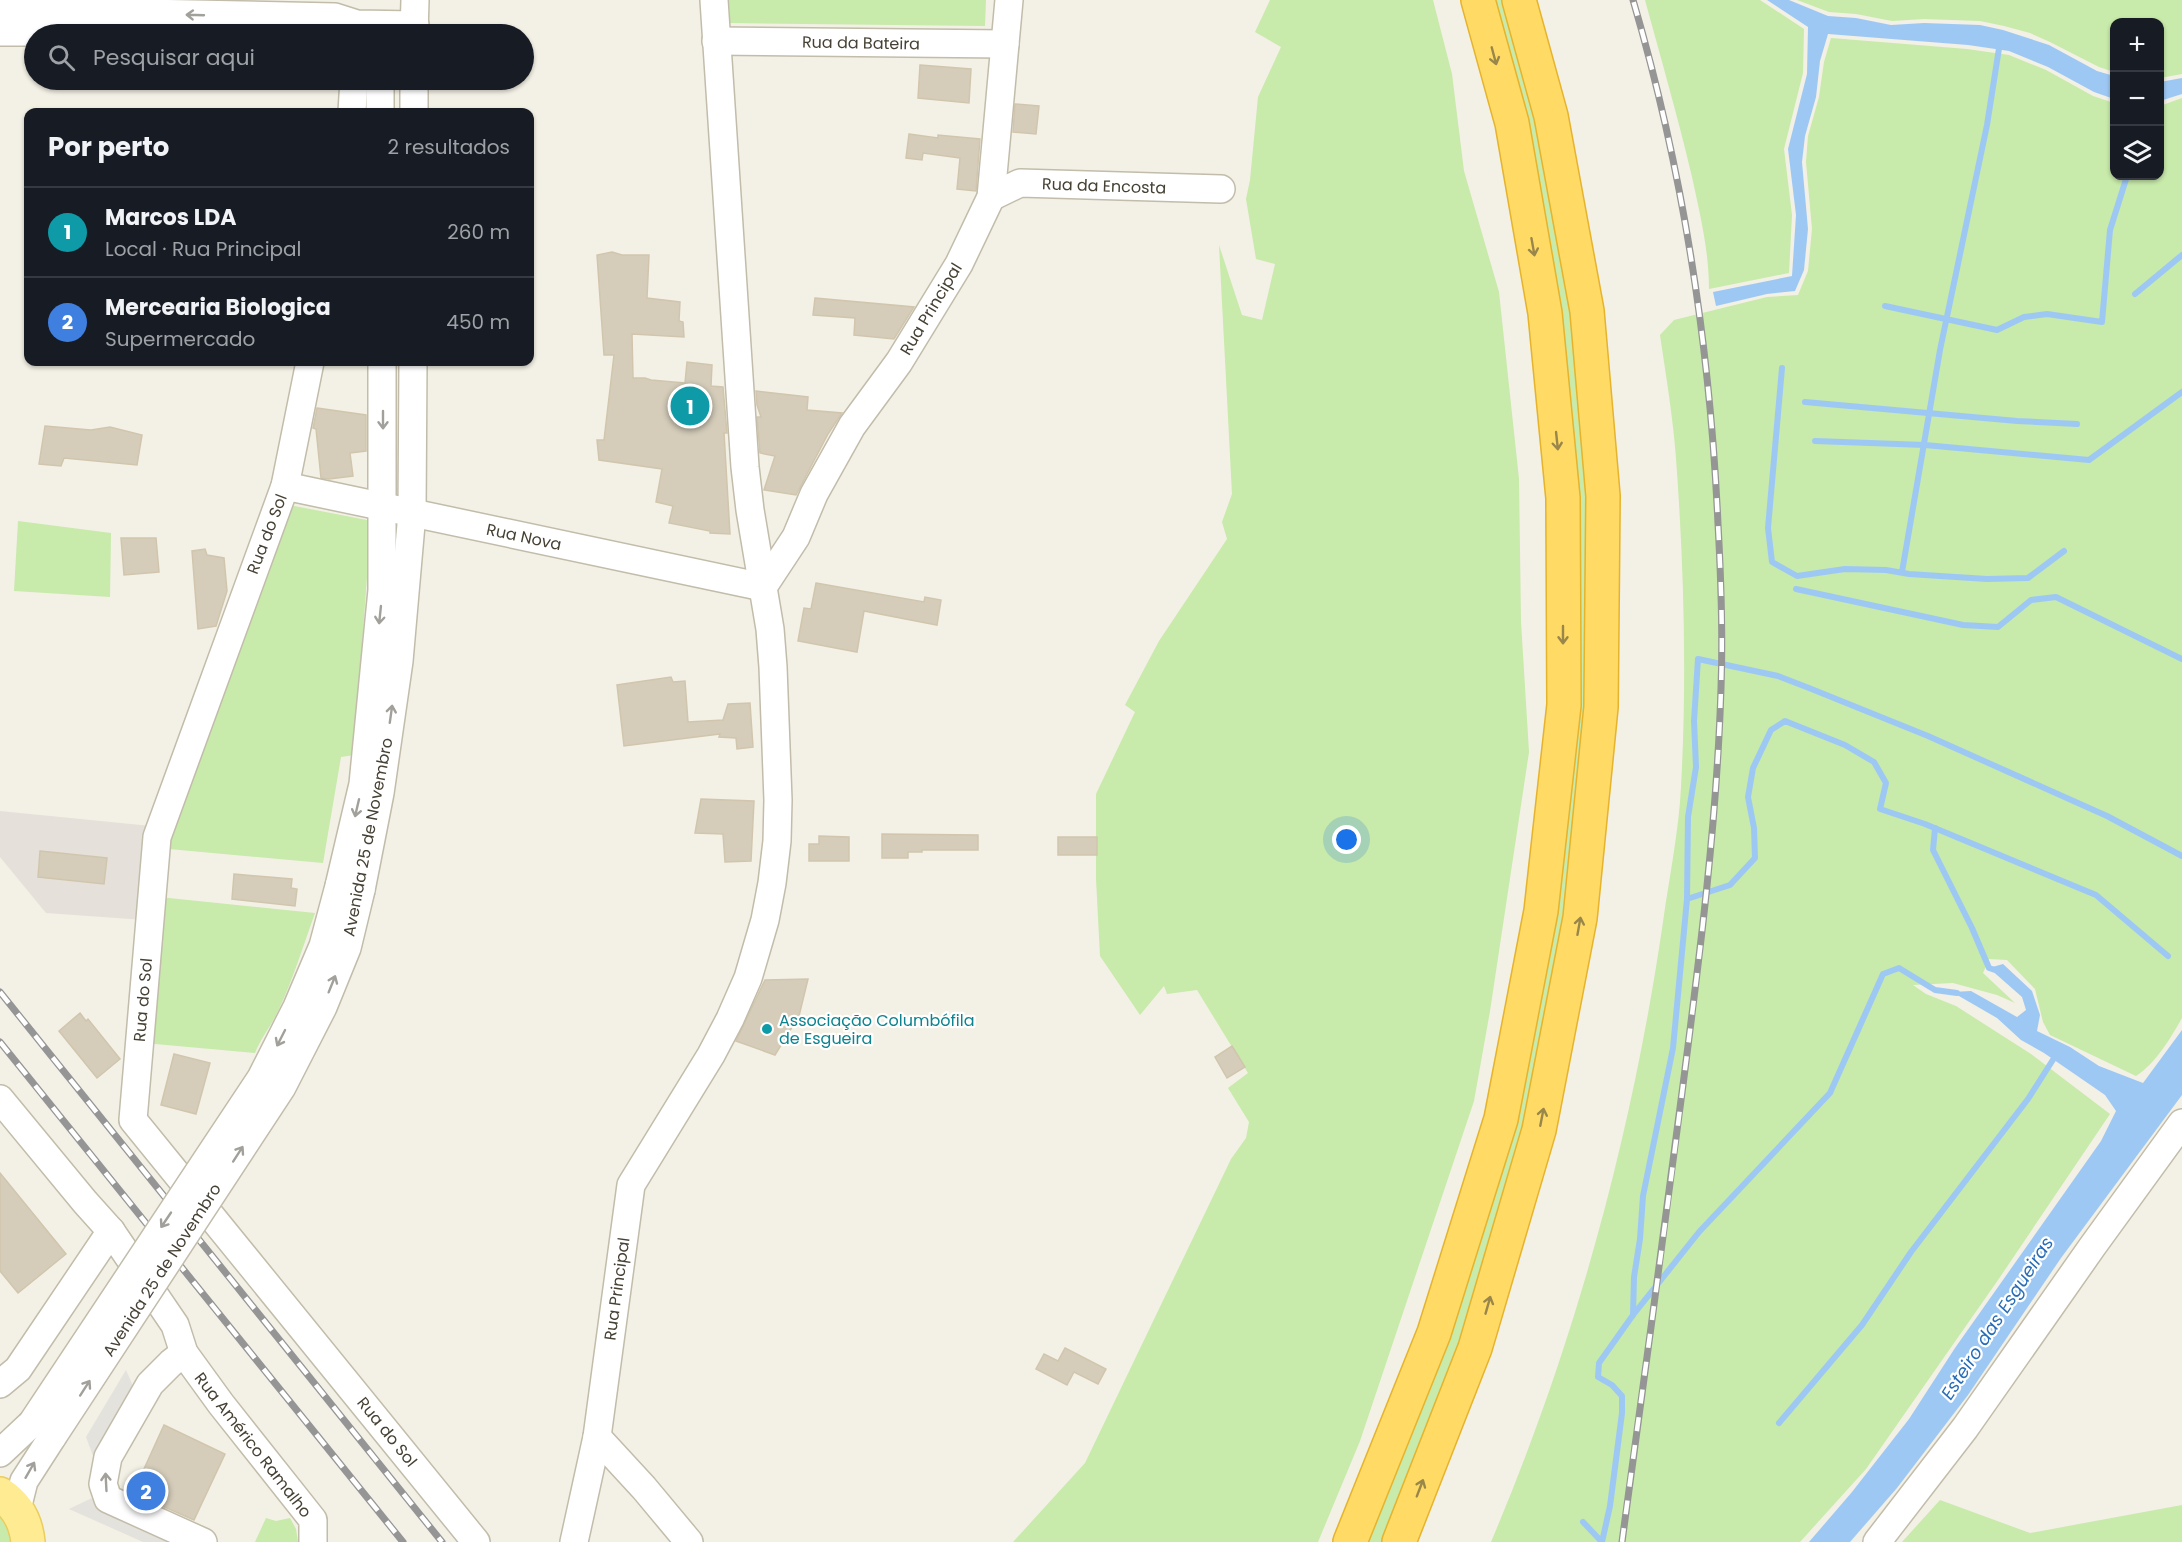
<!DOCTYPE html>
<html lang="pt">
<meta charset="utf-8">
<style>
:root{--surface:#171b24;--page:#20242c;--text:#f1f3f6;--muted:#9ea1a6;--line:#363941;--accent:#0f766e}
body{margin:0;font-family:Poppins,sans-serif;background:var(--page);color:var(--text)}
.controls{position:absolute;right:18px;top:18px;display:grid;overflow:hidden;border-radius:12px;box-shadow:0 2px 4px #0004}
.controls button{width:54px;height:54px;display:grid;place-items:center;padding:0;border:0;border-bottom:2px solid var(--line);background:var(--surface);color:var(--text);font:30px sans-serif}
.you{position:absolute;left:1347px;top:840px;width:21px;height:21px;margin:-15px;border:4px solid #fff;border-radius:50%;background:#1a73e8;box-shadow:0 0 0 9px #1a73e833}
.badge{display:grid;place-items:center;width:39px;height:39px;border-radius:50%;background:var(--accent);color:#fff;font-size:20px;font-weight:700}
.pin{position:absolute;translate:-50% -50%;border:3px solid #fff;box-shadow:0 2px 6px #0006}
.list{margin:0;padding:0;list-style:none}
h2{display:flex;justify-content:space-between;align-items:center;height:78px;margin:0;padding:0 24px;font-size:26px}
h2 small{font-size:20px;font-weight:400;color:var(--muted)}
.list li{display:grid;grid-template-columns:39px 1fr auto;gap:18px;align-items:center;box-sizing:border-box;height:90px;padding:0 24px;border-top:2px solid var(--line)}
.list b{display:block;font-size:22px;white-space:nowrap}
.list p{margin:0;font-size:20px;white-space:nowrap;color:var(--muted)}
.list em{font-size:20px;font-style:normal;color:var(--muted)}
.icon{flex:none;width:33px;height:33px;fill:none;stroke:currentColor;stroke-width:2;stroke-linecap:round;stroke-linejoin:round}
.map{position:relative;flex:none;width:2182px;height:1542px;overflow:hidden}
.search{position:absolute;background:var(--surface);box-shadow:0 2px 4px #0004;left:24px;top:24px;width:510px;height:66px;display:flex;align-items:center;gap:15px;box-sizing:border-box;padding:0 21px;border-radius:33px;color:var(--muted);font-size:22px}
.panel{position:absolute;background:var(--surface);box-shadow:0 2px 4px #0004;left:24px;top:108px;width:510px;height:258px;border-radius:12px}
.map>svg:first-child{display:block}
.industrial{fill:#e5e1da}
.green{fill:#c8eaab}
.parking{fill:#e4e2dd}
.water{fill:#9ec8f4}
.lines{fill:none;stroke-linecap:round;stroke-linejoin:round}
.stream{stroke:#9ec8f4;stroke-width:6}
.building{fill:#d5cdba;stroke:#d1c6ad;stroke-width:1.5}
.minor-casing{stroke:#c2bcaa;stroke-width:30}
.major-casing{stroke:#e9cd5d;stroke-width:36}
.highway-casing{stroke:#e5b32d;stroke-width:36}
.minor{stroke:#fff;stroke-width:27}
.major{stroke:#ffeb92;stroke-width:33}
.highway{stroke:#ffda64;stroke-width:33}
.rail-casing{stroke:#959595;stroke-width:7}
.rail{stroke:#fff;stroke-width:4.5;stroke-dasharray:14;stroke-linecap:butt}
.minor-bridge-casing{stroke:#c2bcaa;stroke-width:30;stroke-linecap:butt}
.minor-bridge{stroke:#fff;stroke-width:27}
.oneway{stroke:#a2a09a}
.oneway2{stroke:#99864a}
.culture-dot{fill:#0f9aa8;stroke:#fff;stroke-width:2}
.labels{text-anchor:middle;dominant-baseline:central;stroke-width:4.5;stroke-linejoin:round;paint-order:stroke}
.street-label{font-size:16px;fill:#464134;stroke:#fff}
.culture-label{font-size:16px;fill:#0d838f;stroke:#fff;text-anchor:start}
.water-label{font-size:18px;font-style:italic;fill:#286db7;stroke:#fff}
</style>
<div class="map">
<svg width="2182" height="1542" viewBox="0 0 2182 1542">
<rect width="100%" height="100%" fill="#f3f0e5"/>
<!-- industrial -->
<path class="industrial" d="M0,811l151,15 -7,94 -98,-7 -46,-56z"/>
<!-- green -->
<g class="green">
<path d="M729,0h257l-1,26 -255,-3z"/>
<path d="M1270,0h163l19,74 12,97 35,121 20,187 2,143 8,130 -39,259 -16,90 -114,340 -42,101h-305l72,-79 146,-304 15,-21 3,-16 -21,-34 20,-15 -51,-83 -30,4 -3,-8 -24,29 -40,-59 -4,-77v-85l39,-82 -10,-7 34,-64 68,-102 -5,-17 10,-28 -13,-249 23,70 20,5 13,-56 -19,-5 -10,-60 4,-19 8,-83 23,-50 -26,-15z"/>
<path d="M1492,0h13l32,124 31,170 9,72 12,147 -2,206 -10,121 -42,241 -47,176 -39,115 -65,170h-18l74,-181 136,-668z"/>
<path d="M1645,0h115l44,29 -1,44 -19,76 8,66 -3,58 -80,16c0,-38 -9,-75 -17,-112 -14,-60 -31,-118 -47,-177z"/>
<path d="M1797,0h385v74l-22,4v-56h-46v50l-15,-5 -49,-25 -20,-9 -26,-7 -24,-5 -56,-2 -32,2 -36,-7 -27,-2z"/>
<path d="M1831,38l136,11 42,6 37,15 47,26 21,7v73h46v-70l22,-8v920c-12,21 -26,45 -46,58l-86,-41 -7,-13 -8,-33 -28,-29 -18,-1 -6,14 32,30 -18,-8 -44,-12 -40,2 13,9 30,12 75,48 79,60 -112,166 -132,189 -66,73h-309c84,-198 141,-407 172,-620 6,-43 16,-92 18,-135 6,-109 3,-220 -5,-329 -3,-41 -10,-82 -16,-123l14,-15 93,-23 31,-2 10,-24 4,-42 -6,-67 2,-26 11,-39 5,-35z"/>
<path d="M284,504l83,16 3,16 -16,219 -13,2 -18,106 -154,-14 6,-48z"/>
<path d="M18,521l93,12 -1,64 -96,-6z"/>
<path d="M159,897l156,16c-12,33 -22,67 -37,98 -7,15 -17,27 -23,42l-111,-10z"/>
<path d="M1940,1500l90,33 152,-28v37h-280z"/>
<path d="M0,1510l15,32h-15z"/>
<path d="M266,1518l10,3 14,-3 6,11 2,13h-43z"/>
</g>
<!-- parking -->
<g class="parking">
<path d="M126,1370l10,23 -40,71 -10,-27z"/>
<path d="M92,1498l90,41 -6,3h-33l-74,-33z"/>
</g>
<!-- water -->
<g class="water">
<path d="M1767,0h22l39,16 28,2 35,7 33,-2 56,2 23,5 46,15 48,26 17,5v23l-20,-7 -46,-25 -39,-16 -41,-6 -140,-11 -8,27 -4,36 -11,39 -3,26 6,67 -4,41 -9,21 -28,3 -51,12 -3,-14 79,-16 4,-61 -8,-66 19,-75 1,-47z"/>
<path d="M2182,78v16l-22,7v-19z"/>
<path d="M2003,964l29,27 8,24 -3,16 33,16 29,19 44,17 39,-53v65l-121,163 -93,137 -71,93 -47,54h-41l43,-50 57,-73 46,-71 146,-207 15,-30 -11,-16 -61,-42 -23,-13 -24,-22 -45,-26 19,-1 46,26 9,-7 -4,-13 -33,-29z"/>
</g>
<g class="lines">
<!-- stream -->
<g class="stream">
<path d="M2135,294l47,-39"/>
<path d="M1885,306l112,24 27,-13 23,-3 55,8 8,-92 17,-54"/>
<path d="M1782,368l-14,160 4,34 25,14 48,-7 41,1 23,4 78,5 41,-1 36,-27"/>
<path d="M1805,402l212,19 60,3"/>
<path d="M1815,441l110,4 164,15 93,-68"/>
<path d="M1902,572l38,-222 47,-225 13,-83"/>
<path d="M1796,589l167,36 35,2 33,-27 25,-3 126,62"/>
<path d="M1935,828l-2,22 39,78 17,40 6,2"/>
<path d="M1687,899l1,-82 8,-50 -2,-46 4,-62 80,17 31,12 119,48 179,80 75,40"/>
<path d="M1633,1315l1,-38 6,-38 3,-43 30,-148 14,-149 43,-14 25,-27 -1,-30 -6,-31 5,-29 18,-38 14,-9 60,24 29,17 12,21 -6,26 45,15 171,71 72,61"/>
<path d="M1779,1423l83,-98 49,-73 117,-153 28,-44"/>
<path d="M1583,1522l19,20"/>
<path d="M1602,1542l8,-36 12,-93v-17l-10,-11 -14,-8 1,-14 34,-48 66,-83 131,-139 53,-119 16,-6 36,22 22,3"/>
</g>
</g>
<!-- building -->
<g class="building">
<path d="M920,65l51,4 -2,34 -51,-5z"/>
<path d="M1015,104l24,2 -3,28 -23,-2z"/>
<path d="M909,134l29,4v-3l42,4 -4,52 -19,-2 3,-31 -37,-5 -1,7 -16,-2z"/>
<path d="M612,252l10,3h27l-2,43 33,4 -1,19 4,1 1,15 -52,-3 1,44h12l6,2 34,3 2,-21 25,3 -1,21 12,1 4,46h-3l6,101 -20,-1v-2l-41,-8 4,-17 -17,-4 6,-33 -63,-9 -2,-20h7l10,-85h-10l-7,-100z"/>
<path d="M815,298l99,9 -20,32 -40,-4 1,-17 -42,-3z"/>
<path d="M756,391l52,6 -1,13 35,3 -14,21 -32,61 -32,-5 11,-34 -15,-3 -3,-36h4l-4,-12z"/>
<path d="M317,408l49,7v36l-16,2 3,23 -24,3 -8,-1 -5,-49 -3,-1z"/>
<path d="M45,426l46,4 19,-3 32,8 -5,30 -73,-7 -3,8 -22,-2z"/>
<path d="M121,538h35l3,34 -35,3z"/>
<path d="M205,549l2,6 17,3 3,33 -11,35 -18,3 -6,-78z"/>
<path d="M816,583l108,19 1,-5 16,3 -4,25 -73,-14 -7,41 -59,-11 6,-33 7,1z"/>
<path d="M671,677l2,5 12,-1 3,41 35,-2 5,-16 22,-1 3,44 -16,2 -1,-11 -17,-1 1,-3 -96,12 -7,-61z"/>
<path d="M701,799l53,2 -3,60 -26,1 -2,-28 -28,-1z"/>
<path d="M882,834l96,1v15h-56v2h-14v6h-26z"/>
<path d="M819,836l30,1v24h-40v-17h10z"/>
<rect x="1058" y="837" width="39" height="18"/>
<path d="M40,851l67,7 -3,26 -66,-7z"/>
<path d="M234,874l58,5 -1,9 6,1 -2,17 -63,-7z"/>
<path d="M808,979l-9,37 -24,39 -39,-14 29,-61z"/>
<path d="M80,1013l6,8 2,-2 32,40 -23,19 -38,-47z"/>
<path d="M1232,1046l13,21 -18,11 -12,-21z"/>
<path d="M174,1054l36,9 -14,51 -35,-9z"/>
<path d="M0,1173l66,81 -48,39 -18,-22z"/>
<path d="M1065,1348l41,21 -8,15 -24,-12 -7,13 -31,-16 8,-15 14,7z"/>
<path d="M164,1425l61,29 -31,66 -61,-27z"/>
</g>
<g class="lines">
<defs>
<g id="minor">
<path d="M0,10l335,7 22,7 58,1"/>
<path d="M0,32h182"/>
<path d="M414,34l1,-34"/>
<path d="M716,41l289,3"/>
<path d="M380,80v32"/>
<path d="M352,112l2,-32"/>
<path d="M414,112v-32"/>
<path d="M991,197l29,-14 201,6"/>
<path d="M310,362l-25,124 -128,351 -24,283 343,422"/>
<path d="M285,486l478,101"/>
<path d="M763,587l33,-50 18,-43 38,-68 47,-64 60,-98 32,-67 18,-197"/>
<path d="M339,886l24,-102 19,-194v-228"/>
<path d="M361,890l19,-97 19,-132 13,-148 1,-151"/>
<path d="M0,1099l85,103 26,29 64,94 9,28 37,51 92,116v22"/>
<path d="M184,1353l-13,10 -21,21 -42,73 -5,27 5,15 95,43"/>
<path d="M0,1384l18,-15 93,-138"/>
<path d="M597,1437l47,51 45,54"/>
<path d="M0,1453l32,-30"/>
<path d="M17,1509l7,-28 29,-45"/>
<path d="M574,1542l23,-105 34,-252 80,-130 19,-36 18,-41 17,-58 7,-37 5,-42 1,-41 -5,-133 -3,-38 -20,-119 -5,-43 -31,-467"/>
<path d="M1877,1542l88,-114 127,-181 90,-124"/>
</g>
<path id="major" d="M0,1494c17,11 26,28 28,48"/>
<g id="highway">
<path d="M1350,1542l84,-209 67,-214 40,-208 23,-206 -1,-207 -18,-185 -33,-190 -34,-123"/>
<path d="M1399,1542l76,-194 64,-218 41,-212 21,-211 2,-211 -16,-185 -36,-195 -32,-116"/>
</g>
</defs>
<!-- minor casing -->
<use href="#minor" class="minor-casing"/>
<!-- major casing -->
<use href="#major" class="major-casing"/>
<!-- highway casing -->
<use href="#highway" class="highway-casing"/>
<!-- minor -->
<use href="#minor" class="minor"/>
<!-- major -->
<use href="#major" class="major"/>
<!-- highway -->
<use href="#highway" class="highway"/>
<defs>
<g id="rail">
<path d="M0,992l442,550"/>
<path d="M0,1042l403,500"/>
<path d="M1622,1542c20,-152 42,-305 61,-457 17,-132 34,-264 38,-397 2,-55 0,-110 -3,-164 -8,-177 -35,-354 -85,-524"/>
</g>
</defs>
<!-- rail casing -->
<use href="#rail" class="rail-casing"/>
<!-- rail -->
<use href="#rail" class="rail"/>
<defs>
<g id="minor-bridge">
<path d="M32,1423l229,-345 36,-71 26,-61 16,-60"/>
<path d="M53,1436l229,-349 41,-80 24,-59 14,-58"/>
</g>
</defs>
<!-- minor-bridge casing -->
<use href="#minor-bridge" class="minor-bridge-casing"/>
<!-- minor-bridge -->
<use href="#minor-bridge" class="minor-bridge"/>
</g>
<!-- one-way arrows -->
<defs><path id="oneway-shaft" d="M-6 0H5M1.5-3L5.5 0L1.5 3" fill="none" stroke-width="1.6" stroke-linecap="round" stroke-linejoin="round" transform="scale(1.5)"/></defs>
<g class="oneway">
<use href="#oneway-shaft" transform="translate(195 15) rotate(-178)"/>
<use href="#oneway-shaft" transform="translate(383 420) rotate(90)"/>
<use href="#oneway-shaft" transform="translate(380 615) rotate(96)"/>
<use href="#oneway-shaft" transform="translate(391 714) rotate(-82)"/>
<use href="#oneway-shaft" transform="translate(357 808) rotate(103)"/>
<use href="#oneway-shaft" transform="translate(332 984) rotate(-68)"/>
<use href="#oneway-shaft" transform="translate(281 1038) rotate(117)"/>
<use href="#oneway-shaft" transform="translate(238 1154) rotate(-57)"/>
<use href="#oneway-shaft" transform="translate(166 1220) rotate(124)"/>
<use href="#oneway-shaft" transform="translate(85 1388) rotate(-57)"/>
<use href="#oneway-shaft" transform="translate(30 1470) rotate(-60)"/>
<use href="#oneway-shaft" transform="translate(106 1482) rotate(-93)"/>
</g>
<g class="oneway2">
<use href="#oneway-shaft" transform="translate(1494 56) rotate(75)"/>
<use href="#oneway-shaft" transform="translate(1533 247) rotate(80)"/>
<use href="#oneway-shaft" transform="translate(1557 441) rotate(84)"/>
<use href="#oneway-shaft" transform="translate(1563 635) rotate(90)"/>
<use href="#oneway-shaft" transform="translate(1579 926) rotate(-80)"/>
<use href="#oneway-shaft" transform="translate(1542 1117) rotate(-79)"/>
<use href="#oneway-shaft" transform="translate(1488 1305) rotate(-74)"/>
<use href="#oneway-shaft" transform="translate(1420 1488) rotate(-69)"/>
</g>
<!-- markers -->
<circle class="culture-dot" cx="767" cy="1029" r="6"/>
<g class="labels">
<!-- street labels -->
<g class="street-label">
<text transform="translate(861 43) rotate(1)">Rua da Bateira</text>
<text transform="translate(1104 186) rotate(2)">Rua da Encosta</text>
<text transform="translate(931 309) rotate(-59)">Rua Principal</text>
<text transform="translate(267 534) rotate(-69)">Rua do Sol</text>
<text transform="translate(524 537) rotate(12)">Rua Nova</text>
<text transform="translate(368 837) rotate(-79)">Avenida 25 de Novembro</text>
<text transform="translate(143 1000) rotate(-85)">Rua do Sol</text>
<text transform="translate(162 1270) rotate(-57)">Avenida 25 de Novembro</text>
<text transform="translate(617 1289) rotate(-82)">Rua Principal</text>
<text transform="translate(387 1432) rotate(51)">Rua do Sol</text>
<text transform="translate(253 1445) rotate(52)">Rua Américo Ramalho</text>
</g>
<!-- culture labels -->
<g class="culture-label">
<text x="779" y="1020">Associação Columbófila<tspan x="779" dy="18">de Esgueira</tspan></text>
</g>
<!-- water labels -->
<g class="water-label">
<text transform="translate(1997 1318) rotate(-57)">Esteiro das Esgueiras</text>
</g>
</g>
</svg>
<div class="controls">
<button>+</button>
<button>−</button>
<button><svg class="icon" aria-label="layers" viewBox="0 0 24 24"><path d="M12 4l9 5-9 5-9-5zM3 14l9 5 9-5"/></svg></button>
</div>
<div class="you"></div>
<div class="pin badge" style="left:690px;top:406px;background:#0f9aa8">1</div>
<div class="pin badge" style="left:146px;top:1491px;background:#3f7fe0">2</div>
<div class="search"><svg class="icon" aria-label="search" viewBox="0 0 24 24"><circle cx="10" cy="10" r="6"/><path d="M15 15l6 6"/></svg>Pesquisar aqui</div>
<section class="panel">
<h2>Por perto<small>2 resultados</small></h2>
<ul class="list">
<li><span class="badge" style="background:#0f9aa8">1</span><div><b>Marcos LDA</b><p>Local · Rua Principal</p></div><em>260 m</em></li>
<li><span class="badge" style="background:#3f7fe0">2</span><div><b>Mercearia Biologica</b><p>Supermercado</p></div><em>450 m</em></li>
</ul>
</section>
</div>
